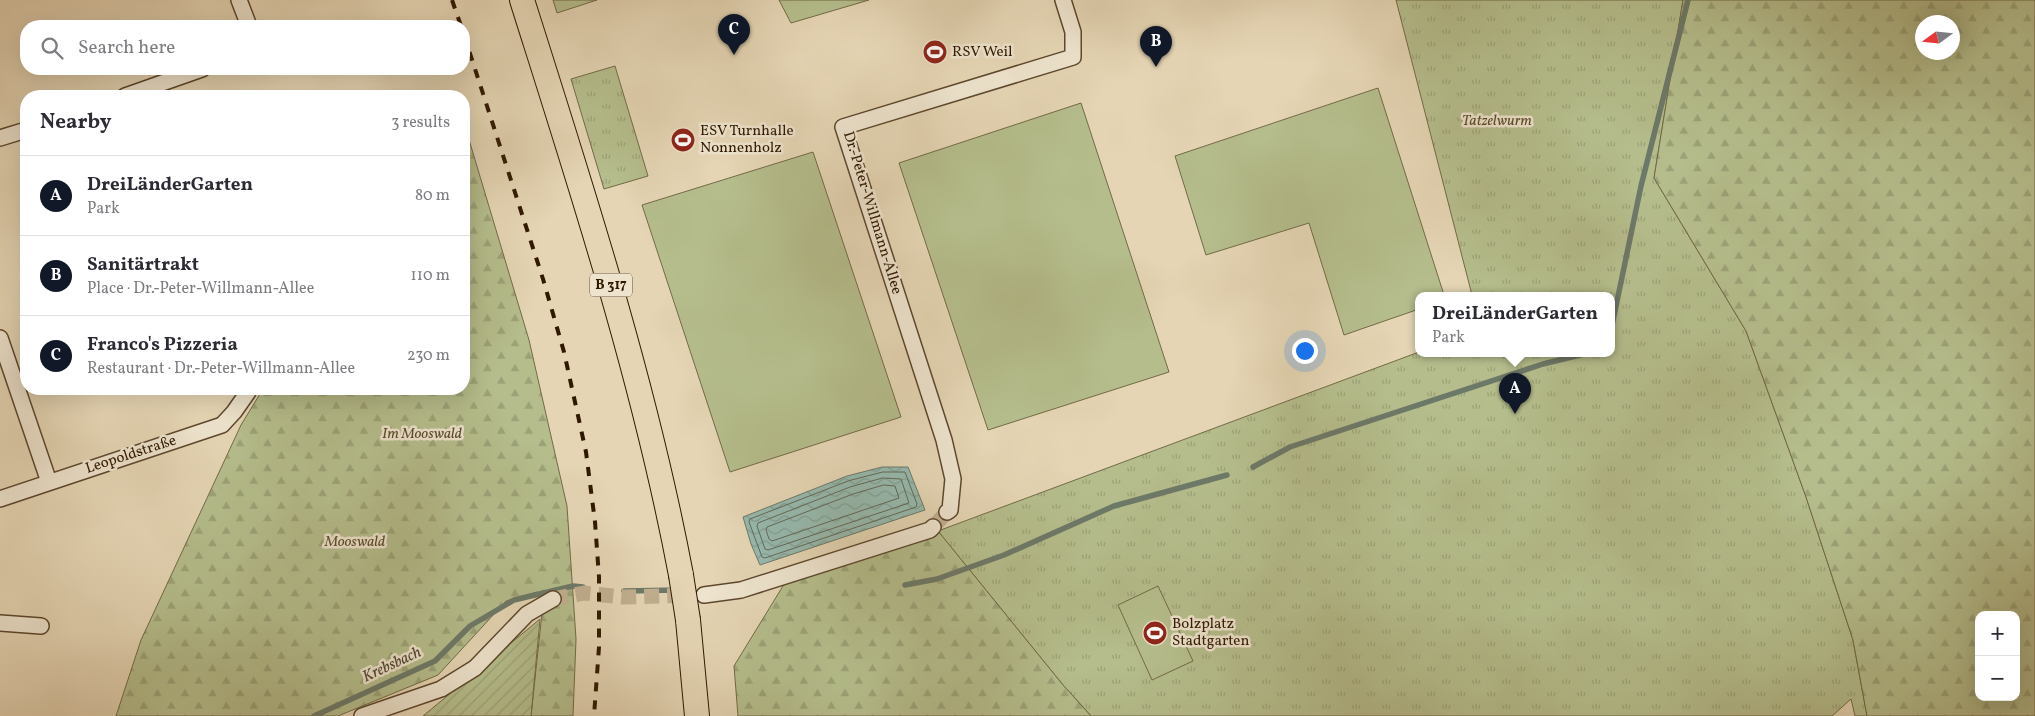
<!DOCTYPE html>
<meta charset="utf-8">
<style>
:root{--surface:#fff;--page:#f7f7f7;--text:#2b2b33;--muted:#7c7c81;--line:#e1e1e2;--accent:#111827}
body{margin:0;font-family:Vollkorn,serif;background:var(--page);color:var(--text)}
.controls{position:absolute;right:15px;bottom:15px;display:grid;overflow:hidden;border-radius:10px;box-shadow:0 5px 20px #0002}
.controls button{width:45px;height:45px;display:grid;place-items:center;padding:0;border:0;border-bottom:1px solid var(--line);background:var(--surface);color:var(--text);font:25px sans-serif}
.compass{position:absolute;left:1915px;top:15px;width:45px;height:45px;border-radius:50%;background:var(--surface);box-shadow:0 5px 20px #0002;rotate:255deg}
.you{position:absolute;left:1304px;top:350px;width:18px;height:18px;margin:-12px;border:4px solid #fff;border-radius:50%;background:#1a73e8;box-shadow:0 0 0 8px #1a73e833}
.badge{display:grid;place-items:center;width:32px;height:32px;border-radius:50%;background:var(--accent);color:#fff;font-size:16px;font-weight:700}
.pin{position:absolute;translate:-50% -41px;filter:drop-shadow(0 1px 2px #0008)}
.pin::after{content:'';position:absolute;top:26px;width:18px;height:15px;background:inherit;clip-path:polygon(0 0,100% 0,50% 100%)}
.popup{position:absolute;left:1415px;top:292px;width:200px;height:65px;box-sizing:border-box;display:grid;place-content:center;border-radius:10px;background:var(--surface);filter:drop-shadow(0 1px 4px #0005);font-size:16px;white-space:nowrap;color:var(--muted)}
.popup b{font-size:19px;color:var(--text)}
.popup::after{content:'';position:absolute;left:50%;top:100%;margin-left:-10px;border:10px solid transparent;border-top-color:var(--surface)}
.list{margin:0;padding:0;list-style:none}
h2{display:flex;justify-content:space-between;align-items:center;height:65px;margin:0;padding:0 20px;font-size:21px}
h2 small{font-size:16px;font-weight:400;color:var(--muted)}
.list li{display:grid;grid-template-columns:32px 1fr auto;gap:15px;align-items:center;box-sizing:border-box;height:80px;padding:0 20px;border-top:1px solid var(--line)}
.list b{display:block;font-size:19px;white-space:nowrap}
.list p{margin:0;font-size:16px;white-space:nowrap;color:var(--muted)}
.list em{font-size:16px;font-style:normal;color:var(--muted)}
.icon{flex:none;width:28px;height:28px;fill:none;stroke:currentColor;stroke-width:2;stroke-linecap:round;stroke-linejoin:round}
.map{position:relative;flex:none;width:2035px;height:716px;overflow:hidden}
.search{position:absolute;background:var(--surface);box-shadow:0 5px 20px #0002;left:20px;top:20px;width:450px;height:55px;display:flex;align-items:center;gap:12px;box-sizing:border-box;padding:0 18px;border-radius:20px;color:var(--muted);font-size:19px}
.panel{position:absolute;background:var(--surface);box-shadow:0 5px 20px #0002;left:20px;top:90px;width:450px;height:305px;border-radius:20px}
.map>svg:first-child{display:block}
.grass{fill:url(#grass-tufts);stroke:#726a46}
.forest{fill:url(#forest-firs);stroke:#726a46;fill-rule:evenodd}
.garden{fill:url(#garden-furrows);stroke:#726a46}
.pitch{fill:#b5bd8c;stroke:#726a46}
.water{fill:url(#water-waves);stroke:#6d7968}
.lines{fill:none;stroke-linecap:round;stroke-linejoin:round}
.shore{stroke:#636857;stroke-width:1}
.stream{stroke:#6d7968;stroke-width:5.5}
.street-tunnel{stroke:#c1af90;stroke-width:15;stroke-dasharray:15 8;stroke-linecap:butt}
.street-casing{stroke:#5d472d;stroke-width:18}
.primary-casing{stroke:#301800;stroke-width:26}
.street{stroke:#eee4ce;stroke-width:15}
.primary{stroke:#e5d5b4;stroke-width:24}
.rail{stroke:#301800;stroke-width:4;stroke-dasharray:9 9;stroke-linecap:butt}
.primary-bridge-casing{stroke:#301800;stroke-width:26;stroke-linecap:butt}
.primary-bridge{stroke:#e5d5b4;stroke-width:24}
.labels{text-anchor:middle;dominant-baseline:central;stroke-width:5;stroke-linejoin:round;paint-order:stroke}
.shield{fill:#eee4ce;stroke:#69553e;stroke-width:1}
.shield-label{font-size:14px;font-weight:bold;fill:#301800}
.poi-label{font-size:15px;fill:#301800;stroke:#eee4ce;text-anchor:start}
.park-label{font-size:15px;font-style:italic;fill:#584a2a;stroke:#eee4ce}
.street-label{font-size:15px;fill:#301800;stroke:#eee4ce}
.water-label{font-size:16px;font-style:italic;fill:#4f4834;stroke:#eee4ce}
</style>
<div class="map">
<svg width="2035" height="716" viewBox="0 0 2035 716">
<defs>
<pattern id="grass-tufts" width="24" height="20" patternUnits="userSpaceOnUse" patternTransform="scale(1.25)"><rect width="24" height="20" fill="#b5bd8c"/><path d="M3 7l-1-3M5 7V3M7 7l1-3M15 17l-1-3M17 17v-4M19 17l1-3" fill="none" stroke="#9ca277"/></pattern>
<pattern id="forest-firs" width="22" height="20" patternUnits="userSpaceOnUse" patternTransform="scale(1.25)"><rect width="22" height="20" fill="#b5bd8c"/><path d="M5 1l3.5 6h-7zM16 11l3.5 6h-7z" fill="#9ca277"/></pattern>
<pattern id="garden-furrows" width="10" height="10" patternUnits="userSpaceOnUse" patternTransform="scale(1.25)"><rect width="10" height="10" fill="#b5bd8c"/><path d="M-1 1l2-2M0 10L10 0M9 11l2-2" fill="none" stroke="#9ca277"/></pattern>
<pattern id="water-waves" width="16" height="10" patternUnits="userSpaceOnUse" patternTransform="scale(1.25)"><rect width="16" height="10" fill="#96b9ae"/><path d="M0 5q4-4 8 0t8 0" fill="none" stroke="#829e94"/></pattern>
</defs>
<rect width="100%" height="100%" fill="#e5d5b4"/>
<filter id="stains"><feTurbulence type="fractalNoise" baseFrequency=".004" numOctaves="4"/><feColorMatrix values="0 0 0 0 .2 0 0 0 0 .09 0 0 0 0 .02 0 0 0 .5 -.17"/></filter>
<radialGradient id="worn" r=".72"><stop offset=".6" stop-color="#630" stop-opacity="0"/><stop offset="1" stop-color="#630" stop-opacity=".3"/></radialGradient>
<!-- grass -->
<g class="grass">
<path d="M1396,0h287l-29,178 92,153 60,166 47,143 14,76h-12l-4,-17 -19,17h-741l-28,-31 -125,-154 481,-179 192,1v-58h-139z"/>
<path d="M615,66l33,110 -44,13 -33,-110z"/>
</g>
<!-- forest -->
<g class="forest">
<path d="M1683,0h352v716h-168l-14,-76 -47,-143 -60,-166 -92,-153zM1922,22h30v30h-30zM1979,615h37v82h-37z"/>
<path d="M464,123l65,217 38,166 9,133 -3,77h-42l12,-112 -6,-12 -31,9 -68,74 -100,41h-222l25,-76 100,-215 22,-36h201z"/>
<path d="M938,531l125,154 28,31h-353l-4,-50 52,-85z"/>
</g>
<!-- garden -->
<path class="garden" d="M540,619l-9,97h-108z"/>
<!-- pitch -->
<g class="pitch">
<path d="M553,0h44l-40,13z"/>
<path d="M779,0h90l-78,23z"/>
<path d="M1378,88l66,207h-25v14l-75,26 -35,-112 -103,32 -31,-99z"/>
<path d="M1081,103l88,269 -181,58 -89,-267z"/>
<path d="M813,152l88,265 -171,55 -88,-267z"/>
<path d="M1158,586l35,75 -41,19 -34,-75z"/>
</g>
<!-- water -->
<path class="water" d="M882,467h26l17,43 -165,55 -9,-21 -8,-27 104,-41z"/>
<g class="lines">
<!-- shore -->
<g class="shore">
<path d="M883,472h22l12,32 -1,3 -151,51 -3,-1 -13,-35 1,-3 98,-38z"/>
<path d="M883,478l18,1 8,24 -141,47 -3,-1 -8,-23 1,-3 92,-36z"/>
<path d="M884,485l11,1 4,12 -127,43 -3,-2 -3,-9 1,-3 86,-33z"/>
</g>
<!-- stream -->
<g class="stream">
<path d="M1611,330l30,-144 47,-186"/>
<path d="M1253,467l37,-20 253,-83 41,-10"/>
<path d="M905,585l32,-6 67,-24 110,-49 113,-31"/>
<path d="M624,591l55,-1"/>
<path d="M314,716l121,-55 35,-35 44,-26 59,-14 10,1"/>
</g>
<!-- street-tunnel -->
<g class="street-tunnel">
<path d="M933,527l14,-15"/>
<path d="M553,599l31,-6 40,4 69,-2"/>
</g>
<defs>
<g id="street">
<path d="M239,0l10,26"/>
<path d="M125,96l77,-27"/>
<path d="M0,138l26,-8"/>
<path d="M0,338l49,144"/>
<path d="M0,499l222,-74 12,-13 14,-20 -1,-3"/>
<path d="M947,512l3,-2 3,-31 -9,-39 -101,-313 230,-70v-25l-10,-32"/>
<path d="M704,595l37,-5 189,-60 3,-3"/>
<path d="M0,623l41,3"/>
<path d="M362,716l79,-27 34,-21 52,-54 26,-15"/>
</g>
<g id="primary">
<path d="M522,0c60,190 122,379 159,575"/>
<path d="M688,620l9,96"/>
</g>
</defs>
<!-- street casing -->
<use href="#street" class="street-casing"/>
<!-- primary casing -->
<use href="#primary" class="primary-casing"/>
<!-- street -->
<use href="#street" class="street"/>
<!-- primary -->
<use href="#primary" class="primary"/>
<!-- rail -->
<g class="rail">
<path d="M452,0l9,26"/>
<path d="M464,35l79,244 21,73 22,100 9,70 4,55v70l-5,69"/>
</g>
<defs>
<path id="primary-bridge" d="M681,575l7,45"/>
</defs>
<!-- primary-bridge casing -->
<use href="#primary-bridge" class="primary-bridge-casing"/>
<!-- primary-bridge -->
<use href="#primary-bridge" class="primary-bridge"/>
</g>
<!-- icons -->
<defs>
<symbol id="stadium-disc" viewBox="-11 -11 22 22"><circle r="9.5" fill="#8f2418" stroke="#eee4ce"/><path d="M0-5a6.5 5 0 1 0 0 10a6.5 5 0 1 0 0-10ZM-3.5-1.8h7v3.6h-7Z" fill="#fff"/></symbol>
</defs>
<g fill-rule="evenodd">
<use href="#stadium-disc" x="921" y="38" width="28" height="28"/>
<use href="#stadium-disc" x="669" y="126" width="28" height="28"/>
<use href="#stadium-disc" x="1141" y="619" width="28" height="28"/>
</g>
<g class="labels">
<!-- shield labels -->
<rect class="shield" x="590" y="273.5" width="42" height="23" rx="4"/>
<g class="shield-label">
<text x="611" y="285">B 317</text>
</g>
<!-- poi labels -->
<g class="poi-label">
<text x="952" y="52">RSV Weil</text>
<text x="700" y="131">ESV Turnhalle<tspan x="700" dy="17">Nonnenholz</tspan></text>
<text x="1172" y="624">Bolzplatz<tspan x="1172" dy="17">Stadtgarten</tspan></text>
</g>
<!-- park labels -->
<g class="park-label">
<text x="1497" y="121">Tatzelwurm</text>
<text x="422" y="434">Im Mooswald</text>
<text x="355" y="542">Mooswald</text>
</g>
<!-- street labels -->
<g class="street-label">
<text transform="translate(872 213) rotate(73)">Dr.-Peter-Willmann-Allee</text>
<text transform="translate(131 455) rotate(-18)">Leopoldstraße</text>
</g>
<!-- water labels -->
<g class="water-label">
<text transform="translate(392 665) rotate(-25)">Krebsbach</text>
</g>
</g>
<rect width="100%" height="100%" filter="url(#stains)"/>
<rect width="100%" height="100%" fill="url(#worn)"/>
</svg>
<div class="controls">
<button>+</button>
<button>−</button>
</div>
<svg class="compass" viewBox="-18 -18 36 36"><path d="M0-13l5 13h-10z" fill="#e53935"/><path d="M0 13l5-13h-10z" fill="#7c7c81"/></svg>
<div class="you"></div>
<div class="pin badge" style="left:1515px;top:414px">A</div>
<div class="popup"><b>DreiLänderGarten</b>Park</div>
<div class="pin badge" style="left:1156px;top:67px">B</div>
<div class="pin badge" style="left:734px;top:55px">C</div>
<div class="search"><svg class="icon" aria-label="search" viewBox="0 0 24 24"><circle cx="10" cy="10" r="6"/><path d="M15 15l6 6"/></svg>Search here</div>
<section class="panel">
<h2>Nearby<small>3 results</small></h2>
<ul class="list">
<li><span class="badge">A</span><div><b>DreiLänderGarten</b><p>Park</p></div><em>80 m</em></li>
<li><span class="badge">B</span><div><b>Sanitärtrakt</b><p>Place · Dr.-Peter-Willmann-Allee</p></div><em>110 m</em></li>
<li><span class="badge">C</span><div><b>Franco's Pizzeria</b><p>Restaurant · Dr.-Peter-Willmann-Allee</p></div><em>230 m</em></li>
</ul>
</section>
</div>
